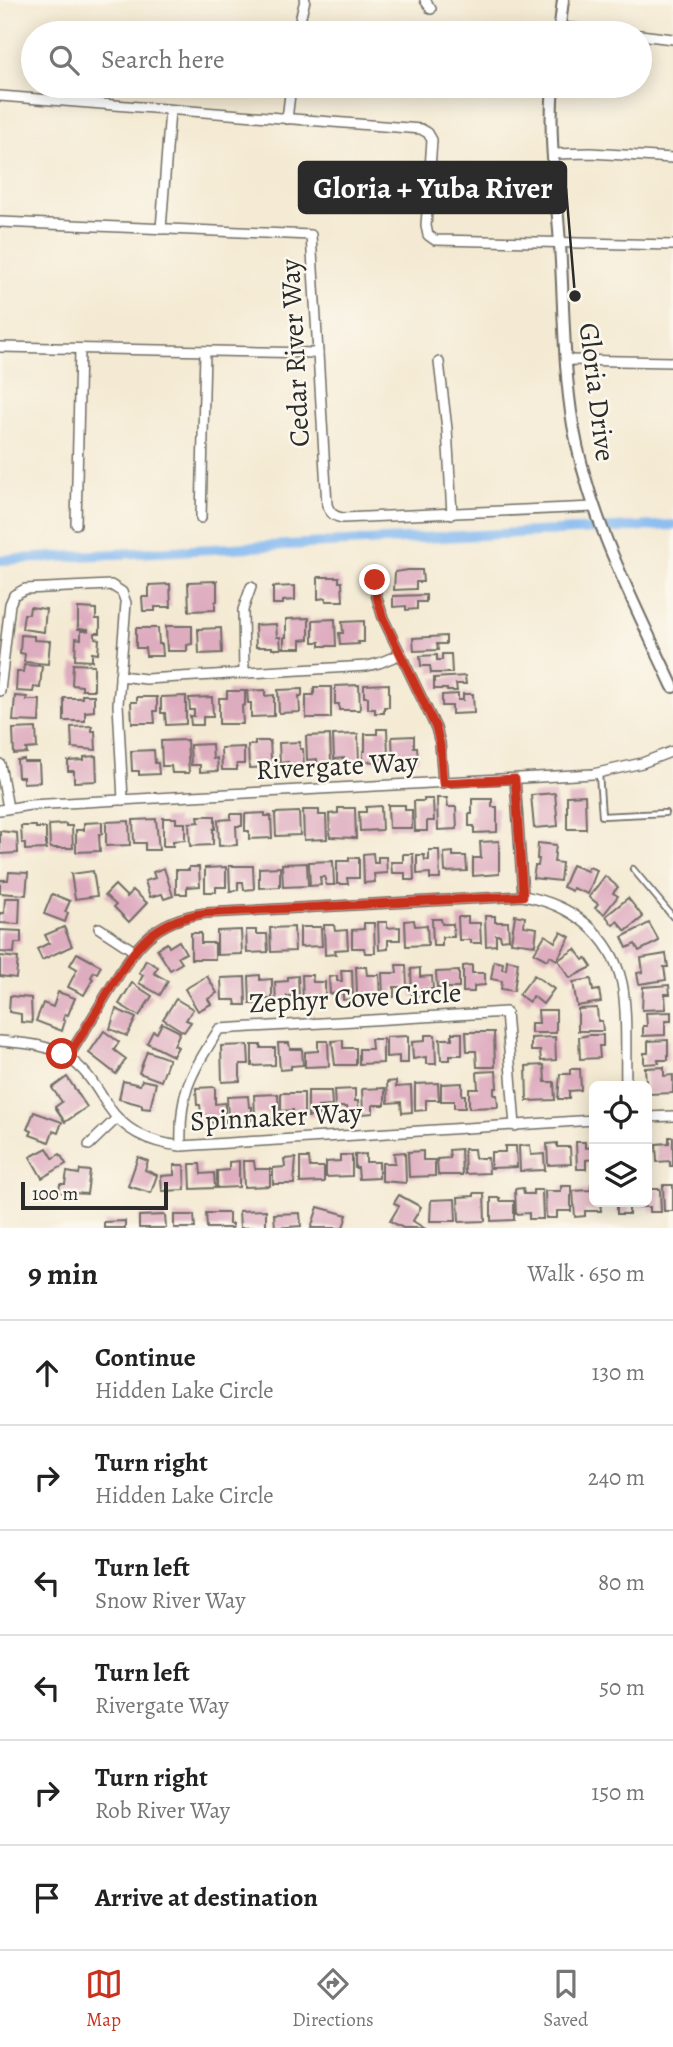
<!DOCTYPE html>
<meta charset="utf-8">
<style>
:root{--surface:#fff;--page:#f6f6f6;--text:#222;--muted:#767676;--line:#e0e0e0;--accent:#c8321e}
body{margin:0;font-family:Alegreya,serif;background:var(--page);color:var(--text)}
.controls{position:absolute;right:21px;bottom:21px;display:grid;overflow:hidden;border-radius:10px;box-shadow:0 4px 18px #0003}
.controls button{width:63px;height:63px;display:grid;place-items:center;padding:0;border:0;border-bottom:2px solid var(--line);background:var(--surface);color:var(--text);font:35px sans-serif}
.scale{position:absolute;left:21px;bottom:18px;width:147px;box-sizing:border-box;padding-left:7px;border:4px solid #2b2b2b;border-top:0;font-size:19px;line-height:24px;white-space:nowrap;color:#2b2b2b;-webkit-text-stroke:5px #fbf7ec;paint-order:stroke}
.stop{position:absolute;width:21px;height:21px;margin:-16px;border:5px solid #c8321e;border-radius:50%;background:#fff}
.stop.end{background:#c8321e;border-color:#fff;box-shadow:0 2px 7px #0008}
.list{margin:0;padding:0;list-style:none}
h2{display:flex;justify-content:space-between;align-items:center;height:91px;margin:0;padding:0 28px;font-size:30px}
h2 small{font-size:23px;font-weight:400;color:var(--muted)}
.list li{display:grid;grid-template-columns:46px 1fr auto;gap:21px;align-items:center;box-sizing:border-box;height:105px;padding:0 28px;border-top:2px solid var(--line)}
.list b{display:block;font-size:26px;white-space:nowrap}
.list p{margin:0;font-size:23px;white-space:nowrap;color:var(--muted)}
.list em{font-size:23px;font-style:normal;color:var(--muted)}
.icon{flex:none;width:38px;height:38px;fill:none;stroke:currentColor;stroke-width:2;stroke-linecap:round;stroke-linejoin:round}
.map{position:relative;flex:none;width:673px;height:1228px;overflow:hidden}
.search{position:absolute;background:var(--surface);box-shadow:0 4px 18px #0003;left:21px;right:21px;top:21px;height:77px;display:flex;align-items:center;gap:18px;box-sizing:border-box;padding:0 24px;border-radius:38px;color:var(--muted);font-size:26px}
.sheet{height:721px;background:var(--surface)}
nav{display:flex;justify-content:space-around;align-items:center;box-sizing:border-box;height:98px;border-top:2px solid var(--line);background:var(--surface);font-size:19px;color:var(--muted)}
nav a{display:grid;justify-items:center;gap:4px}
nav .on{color:var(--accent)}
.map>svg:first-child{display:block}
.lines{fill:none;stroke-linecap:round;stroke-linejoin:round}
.canal{stroke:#81b7f0;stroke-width:10}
.building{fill:#deacbf}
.service-casing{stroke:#716e66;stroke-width:8}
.minor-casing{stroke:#716e66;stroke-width:12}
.tertiary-casing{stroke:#716e66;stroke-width:14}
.service{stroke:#fff;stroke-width:4.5}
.minor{stroke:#fff;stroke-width:9}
.tertiary{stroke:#fff;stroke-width:10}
.route{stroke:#c8321e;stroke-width:9}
.labels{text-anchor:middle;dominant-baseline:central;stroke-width:5;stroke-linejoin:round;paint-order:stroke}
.street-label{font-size:28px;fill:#2b2b2b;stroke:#fbf7ec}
.leader{fill:none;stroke:#2b2b2b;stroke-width:2.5}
.callout-dot{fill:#2b2b2b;stroke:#fbf7ec;stroke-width:2.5}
.callout{fill:#2b2b2b;stroke:#2b2b2b;stroke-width:2.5}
.callout-label{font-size:30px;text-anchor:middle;font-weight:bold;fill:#fff}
</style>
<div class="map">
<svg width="673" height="1228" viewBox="0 0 673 1228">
<rect width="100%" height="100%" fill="#fbf7ec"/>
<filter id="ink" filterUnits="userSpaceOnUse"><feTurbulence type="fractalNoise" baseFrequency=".0143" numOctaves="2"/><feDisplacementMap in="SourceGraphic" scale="14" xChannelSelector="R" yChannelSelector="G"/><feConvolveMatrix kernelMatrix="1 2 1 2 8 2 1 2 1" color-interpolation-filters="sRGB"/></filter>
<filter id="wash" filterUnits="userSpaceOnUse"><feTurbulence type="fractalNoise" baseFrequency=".00686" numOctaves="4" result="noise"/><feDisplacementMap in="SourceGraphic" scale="28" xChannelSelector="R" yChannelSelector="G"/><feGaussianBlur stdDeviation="1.57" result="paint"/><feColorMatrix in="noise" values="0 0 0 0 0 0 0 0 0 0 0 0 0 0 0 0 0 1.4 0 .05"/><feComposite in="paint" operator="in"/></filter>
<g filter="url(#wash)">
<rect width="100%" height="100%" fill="#f4ead3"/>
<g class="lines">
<!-- canal -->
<path class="canal" d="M0,560l673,-35"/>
</g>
<g id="blocks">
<!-- building -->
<g class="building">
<path d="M408,570h14l1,12h-7v7l-22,1 1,-18z"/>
<path d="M318,577h21v5h3l1,19h-17v-3l-8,1z"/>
<path d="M217,581v20l-2,1v8l-26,1 -1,-29z"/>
<path d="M170,584l1,23h-16v4h-12l-1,-14h7v-12z"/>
<path d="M295,586v14l-12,1v3h-10v-17z"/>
<path d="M426,595v7h-9v7l-11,1v-4l-13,1v-11z"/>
<path d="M30,607l16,2 -2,23 -22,-3 2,-15h5z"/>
<path d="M78,608l18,1v10h4v14h-5v5l4,1 -1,15 -6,-1v8l-17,-1 1,-22 5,1v-8h7v-2h-10z"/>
<path d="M309,618v21l-8,1v8h-17v-11h2v-18z"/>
<path d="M335,619l1,27h-16v-4h-7v-22z"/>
<path d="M364,621v21h-6l1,2 -19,1 -1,-12h4l-1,-11z"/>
<path d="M276,624l1,13h3l1,12h-9v-2h-16l-1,-22z"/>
<path d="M166,626h26v18l-5,1v6h-20z"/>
<path d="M136,628h22l1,16h3l1,12h-17l-1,-8h-9z"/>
<path d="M221,628l1,25 -23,1 -1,-25z"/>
<path d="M21,635l13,1v4l16,1 -2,23 -24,-2 1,-8 -5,-1z"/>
<path d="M446,636v8h-9l1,6 -24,1 -1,-13z"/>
<path d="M442,654h9l1,19h-21l-1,-7h-9l-1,-10 17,-1v5h5z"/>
<path d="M73,664l21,1v25h-12v-4l-10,-1z"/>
<path d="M24,665l18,1 -2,22 -6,-1 -1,5 -17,-1 1,-19h6z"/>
<path d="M465,676l1,8h-10l1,7h-10v-2h-13v-11z"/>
<path d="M389,684v23h-5v6h-9v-4h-7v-12h-4v-12z"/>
<path d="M359,685l1,25h-21v-6h-4v-18z"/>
<path d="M314,687h17v31h-25v-23h8z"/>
<path d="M302,689v7h-3l1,16 -21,1 -1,-23z"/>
<path d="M265,690v6l9,-1v21l-23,1v-14h-3l-1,-12z"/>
<path d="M227,691h18v14l-3,1 1,18h-24v-26h8z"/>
<path d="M458,694v6h5v-6h10l1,19 -22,1v-8h-10v-11z"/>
<path d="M82,695h12v16l-9,1v9h-21v-23h18z"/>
<path d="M15,696l12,1 -1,3h14l-1,22 -26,-1z"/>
<path d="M186,696v28l-20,1 -1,-12h-4v-16z"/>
<path d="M137,697h20v14h-3l1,12h-23l-1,-21h6z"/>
<path d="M212,697l1,20h-10v8h-12l-1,-9h4v-6h-4l-1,-12z"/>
<path d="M92,726v5h3l1,19 -24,-2 -1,-21z"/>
<path d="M36,728l1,20 -11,1 1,4 -13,1 -1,-25z"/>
<path d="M377,729h10l1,26 -6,1 1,5 -20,1v-11h2v-17h12z"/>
<path d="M358,734l1,29h-15v-5l-10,1 -1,-24z"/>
<path d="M330,735l1,29 -14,1v-6l-10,1 -1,-24z"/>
<path d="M414,736v11h3l1,13 -25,1 -1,-24z"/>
<path d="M187,740l2,33h-17l-1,-7h-9l-1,-25z"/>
<path d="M255,741h15l1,17h3v9l-25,1 -1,-23h7z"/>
<path d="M300,742v7h3l1,17h-16v-4l-8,1 -1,-20z"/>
<path d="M212,744l1,15 4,-1 1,13 -18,1v-7h-9l-1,-20z"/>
<path d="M244,747v17h-7v6h-15l-1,-22z"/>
<path d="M154,750l1,13h3l1,11 -20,1v-4h-7l-1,-20z"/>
<path d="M96,756l1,25 -23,1v-11h-6v-10l16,-1v-3z"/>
<path d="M24,759v3h15l1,20 -17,1v-6h-5l-1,-17z"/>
<path d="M555,793l3,33 -24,2 -3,-33z"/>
<path d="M585,795l1,34h-19v-33z"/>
<path d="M437,798h10l1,9h8l1,22 -19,1z"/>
<path d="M424,799h9l1,22h-7v10h-12l-1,-30h10z"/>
<path d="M472,799h20v8h5v25l-23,1v-7h-5v-12h3z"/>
<path d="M388,805h17v5h7v18h-23z"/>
<path d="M381,806l1,24 -22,1 -1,-19h7v-5z"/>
<path d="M338,808h17l1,30 -26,-1 -1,-23 9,-1z"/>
<path d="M303,810h16v5h7l1,24 -23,1z"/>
<path d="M299,812l1,23 -24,1 -1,-23z"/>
<path d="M265,813v3h6l1,22 -23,1v-8h-4v-17z"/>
<path d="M231,814h11v12h-6l1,19 -18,1 -1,-26 13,-1z"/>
<path d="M198,816h17v13h-2v16l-23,1 -1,-23 10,-1z"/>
<path d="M163,818h13v5h9v17l-12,1v5h-10z"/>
<path d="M156,819l3,31h-14v-7h-11l-1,-23z"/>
<path d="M129,821l1,24 -24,1v-24z"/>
<path d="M102,822v12h-3l1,17 -24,1v-22h8v-7z"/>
<path d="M66,824v2h6l1,22h-23l-1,-23z"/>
<path d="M21,826h15v2h10v21l-21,1v-7h-3z"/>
<path d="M0,831l17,2 1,20 -18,1z"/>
<path d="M499,841v33l-26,2v-18h8l-1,-16z"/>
<path d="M538,843l18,2 -2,17 8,1 -2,18 -27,-3 2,-12h3l1,-7h-2z"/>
<path d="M429,850h10l1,29h-10v-6l-13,1v-19h7l1,5h4z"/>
<path d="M453,852v4h13l1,15 -22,1 -1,-19z"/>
<path d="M373,853l1,10h4v-6h8l1,16 -13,1 1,8 -11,1 -1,-29z"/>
<path d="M403,854h10l1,26h-9v-7h-13l-1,-11h12z"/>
<path d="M349,858h10v20h-12l1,6h-11v-23h12z"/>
<path d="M333,861l1,24h-8l-1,-8h-5l1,8 -11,1 -1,-24z"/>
<path d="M307,863l1,23 -25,1 -1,-23z"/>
<path d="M572,865l15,6 2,-4 8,3 -9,24 -15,-6 -1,3 -9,-4z"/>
<path d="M229,866h24l1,23 -10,1 -1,-8h-5v8l-8,1z"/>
<path d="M189,867h10l1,19 -13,1v7h-11v-24h13z"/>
<path d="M226,867v20h-10v5h-11v-24z"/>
<path d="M280,867v20l-21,1v-20z"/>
<path d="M164,868l9,28 -9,3 -2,-5 -12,3 -5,-16 10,-3 -2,-6z"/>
<path d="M93,871l4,25 -22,3 -4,-25z"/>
<path d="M9,872l19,1 -2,22 -26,-2v-13h8z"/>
<path d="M605,876l13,11 -5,6 5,3 -14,18 -9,-6 3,-4 -9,-7z"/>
<path d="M115,885l12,12 6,-7 14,13 -18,19 -15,-15 2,-2 -11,-10z"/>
<path d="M52,894l18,7 -5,11 3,1 -3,9 -21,-8z"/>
<path d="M5,898h15l-1,26 -19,-1v-10h4z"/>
<path d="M628,898l15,19 -17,14 -9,-10 -4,4 -7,-9z"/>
<path d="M515,915l10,2 -1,9 13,2 -2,17 -24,-3z"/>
<path d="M485,916h10v6h13l1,17 -8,1 -1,-5h-4v10l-10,1z"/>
<path d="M458,917h10v6h12l1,20h-10v-3h-12z"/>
<path d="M432,919h9l1,5h11l1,13h-12v9h-9z"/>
<path d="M414,920l1,6 12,-1 1,20 -22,1 -1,-25z"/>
<path d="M378,922h9v6l13,-1v13h-12v9l-9,1z"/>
<path d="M364,923h10l1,30h-10l-1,-5h-12v-18l12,-1z"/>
<path d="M649,923l10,18 -20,10 -4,-7 -8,4 -5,-11z"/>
<path d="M324,925h10l1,6 12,-1 1,19 -13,1 1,4 -11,1z"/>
<path d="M64,927l8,19 -30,14 -5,-11 12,-6 -4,-8z"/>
<path d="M294,927l1,24 -24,1 -1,-24z"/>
<path d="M300,927h21l1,19 -22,1z"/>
<path d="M0,930l21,1v12h-6l-1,10 -14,-1z"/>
<path d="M241,930l1,24 -25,1v-24z"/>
<path d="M246,930h10v4h11l1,18 -21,1z"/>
<path d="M561,932l9,5 -13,23 -7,-4 -3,4 -13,-7 11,-18 10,7z"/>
<path d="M191,933h10v10h14v16h-24z"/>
<path d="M179,941l7,12 -8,4 4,6 -12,7 -13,-21 10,-6 2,4z"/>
<path d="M575,949l8,11 3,-2 6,9 -22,11 -12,-18z"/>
<path d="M77,953l24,13 -4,7 -3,-1 -3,5 2,2 -9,16 -16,-8 9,-18 -7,-4z"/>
<path d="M666,954l2,13h-4l2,13 -27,4 -2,-11 6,-1 -2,-14z"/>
<path d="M0,956l18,2 -2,20 -16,-2z"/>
<path d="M146,960l12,7 -4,6 14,8 -8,14 -21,-12 4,-8 -4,-2z"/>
<path d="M507,960l11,2 -4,29 -13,-2 1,-8 -11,-2 3,-18 9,2 -1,6 4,1z"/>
<path d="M396,965h10l1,22h-13v10h-11l-1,-24h15z"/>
<path d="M472,965v8h13v12l-11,1v6h-11v-26z"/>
<path d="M356,967h10l1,8h12l1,22 -10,1v-5l-13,1z"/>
<path d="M420,968v9l12,-1 1,13h-12v7h-9l-1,-27z"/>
<path d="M341,970h11l1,29 -10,1v-7l-13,1 -1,-17 8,-1v5h5z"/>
<path d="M459,971v17h-22l-1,-16z"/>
<path d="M260,975v5l12,-1v20h-12v5h-10l-1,-28z"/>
<path d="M302,975h10l1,7h12v13h-12l1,6 -11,1z"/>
<path d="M534,975l20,14 -11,15 -10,-8 -4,6 -10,-7z"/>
<path d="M207,976l10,17 -9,6 3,5 -13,7 -13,-22z"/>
<path d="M298,976l1,20h-12v7h-11l-1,-21 13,-1v-4z"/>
<path d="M245,977l1,28h-10l-1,-5h-13l-1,-22z"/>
<path d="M591,979l2,12 6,-1 2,12 -24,4 -4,-24z"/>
<path d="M132,983l20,13 -13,20 -20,-12z"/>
<path d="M669,985l1,9h-5l1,15 -24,1 1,-23z"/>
<path d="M58,992l17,6 -7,17 -3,-1 -2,6 2,1 -3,10 -26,-10 7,-18 10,4z"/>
<path d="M10,996l21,2 1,25 -11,-1v-8l-12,-2z"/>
<path d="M176,999l17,10 -7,11 5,2 -7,10 -21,-13z"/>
<path d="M597,1008l1,13h4l1,10h-25v-22z"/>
<path d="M116,1009l20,9 -9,18 -17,-7z"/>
<path d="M538,1010h18v23h-25v-10h8z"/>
<path d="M671,1012v9h-6v14l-22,1v-10h4l-1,-13z"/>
<path d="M162,1023l18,9 -6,13 4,2 -5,9 -26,-13 6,-12 4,2z"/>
<path d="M104,1031l15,11 -5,8 12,9 -10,15 -27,-21z"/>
<path d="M466,1032h28l1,35h-18l-1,-16h-9z"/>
<path d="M452,1033h10v22h-12v5h-9l-1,-21h12z"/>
<path d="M425,1035h10l1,29h-10v-7l-13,2 -1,-17 13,-1z"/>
<path d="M589,1035h14v11h-4l1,12 -20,1 -1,-22z"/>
<path d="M408,1036v27h-9v-7l-13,1v-20z"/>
<path d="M555,1037l1,23 -15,1 -1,-10h-9v-13z"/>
<path d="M371,1039h12v24l-24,1v-15h13z"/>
<path d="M343,1040v8h13v17h-21l-3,-24z"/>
<path d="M668,1040v20h-10l1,3 -15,1v-11h4v-12z"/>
<path d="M318,1041h10l1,25 -24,1v-15l13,-1z"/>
<path d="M278,1043h11l1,6h12l1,16 -12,1v3l-11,1z"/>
<path d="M248,1045l1,19h-9v17l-18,1 -1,-36z"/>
<path d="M252,1045h9v3h14v17l-23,1z"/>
<path d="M147,1051l22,8 -8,22 -22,-8z"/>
<path d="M544,1065l1,17h9l1,18 -28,1 -1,-35z"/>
<path d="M664,1067v9l9,-1v18l-26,1 -2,-26z"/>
<path d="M570,1069h10l1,21 -12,1v8h-11l2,-25h10z"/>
<path d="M496,1071l1,17h-3v7h3l1,12 -29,1v-19h9l-1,-17z"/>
<path d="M67,1077l20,30 -22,15 -10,-15 7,-5 -10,-14z"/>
<path d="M142,1080l14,3 -6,26 -8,-1v-3l-23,-6 4,-18 17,4z"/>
<path d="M396,1081v6l15,-1 1,26 -10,1 -1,-11 -13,1 -1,-21z"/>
<path d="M438,1083l1,17h-13v10l-11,1v-27z"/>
<path d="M462,1083v12h3v13h-11v-7h-13v-17z"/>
<path d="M215,1087v17l10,-1v19l-27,1v-11h3l-1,-7h-3l-1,-17z"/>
<path d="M385,1088v17h-12v8l-10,1 -1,-25z"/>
<path d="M355,1089v12h3l1,13h-11l-1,-7h-12l-1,-17z"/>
<path d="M308,1091h23l1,15 -14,1 1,9 -11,1z"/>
<path d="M281,1093h23v23h-11v-6l-12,1z"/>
<path d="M278,1094l1,24 -11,1v-5l-13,1 -1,-20z"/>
<path d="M248,1096l1,11h3v13l-11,1 -1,-4h-12l-1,-20z"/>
<path d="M34,1112l28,10 -4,11 -5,-2 -4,11 -19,-7 2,-4 -5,-2z"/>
<path d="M669,1137h4v29h-3v-5l-13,1 -1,-18 13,-1z"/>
<path d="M576,1142h9v6l9,-1v12l-8,1v9h-9z"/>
<path d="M557,1143v4h13l1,17 -23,1 -1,-21z"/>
<path d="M530,1145l1,10 13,-1 1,16 -25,1 -1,-25z"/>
<path d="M505,1146h11l1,21 -26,1v-16h14z"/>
<path d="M47,1148l6,10 7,-4 6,10 -24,14 -12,-21z"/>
<path d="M461,1149l1,26h-24l-1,-16 13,-1 -1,-8z"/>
<path d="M464,1149h10l1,9h13l1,15 -24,1z"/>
<path d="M423,1151v9h12v16l-26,1 -1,-25z"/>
<path d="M405,1152l1,31 -24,-2v-18h13l-1,-10z"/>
<path d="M366,1154v8h13v16l-20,1 -1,-11h-3v-13z"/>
<path d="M340,1155h12v21l-26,1v-15l14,-1z"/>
<path d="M138,1157l10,4 -3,9 12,5 -6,18 -23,-7z"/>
<path d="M296,1158l-2,26h-21v-16l12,-1 -1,-8z"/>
<path d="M300,1158h9l1,9h14v15l-24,1z"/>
<path d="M239,1161v26l-22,1v-17l12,-1v-8z"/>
<path d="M243,1161h11l1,8h15v17l-26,1z"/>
<path d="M190,1164h10l1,10 13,-1 1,15 -24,1z"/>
<path d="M174,1165h10l1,25 -23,1 -1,-15 13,-1z"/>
<path d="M80,1170l10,1 -3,23 -28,-2 1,-8h5l2,-12 12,2z"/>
<path d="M591,1184h3v18h6l1,9h-16v5l-10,1 -2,-26 18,-1z"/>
<path d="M663,1185h10v26h-9z"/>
<path d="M561,1186h10v25h-14v7h-11l-1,-27h16z"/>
<path d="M523,1188l1,6h9v-4h9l1,29h-14v-6l-13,1 -1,-25z"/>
<path d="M647,1189h13l1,23h-11v-5h-18v-5h15z"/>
<path d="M474,1193h10l1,28 -26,1 -1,-25 16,-1z"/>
<path d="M399,1195l22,12 -8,14 11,7h-21l-13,-7 9,-15 -5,-3z"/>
<path d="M491,1198h9v3h14v19l-23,1z"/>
<path d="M455,1199l1,22h-26l1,-21z"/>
<path d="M603,1202h26v12h-12v-10h-14z"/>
<path d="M318,1207l29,8 -4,13h-32z"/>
<path d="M266,1210v17l-26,1 -1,-17z"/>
<path d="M206,1213h23v11h3v4h-25z"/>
<path d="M300,1213l1,13 -26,2 -1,-14z"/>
<path d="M165,1215l1,13h-27v-12z"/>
<path d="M174,1215h20l1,13h-21z"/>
<path d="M125,1221v7h-21v-6z"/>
</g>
</g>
</g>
<g filter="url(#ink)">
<use href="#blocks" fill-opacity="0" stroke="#716e66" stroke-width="2"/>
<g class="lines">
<defs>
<g id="service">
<path d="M599,774l3,42 63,-3"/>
<path d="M633,869l40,48"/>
</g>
<g id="minor">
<path d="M425,0l6,9"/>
<path d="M560,27l62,6"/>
<path d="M297,33l8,-33"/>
<path d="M640,35l33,4"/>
<path d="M0,96l421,33 7,4 4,7 -6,86 2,9 7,5 238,5"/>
<path d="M287,119l4,-33"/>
<path d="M553,154l37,-1 83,5"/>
<path d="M0,222l311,13 16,270c3,8 7,12 16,13l251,-11"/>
<path d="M161,229l9,-119"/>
<path d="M0,347l318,6"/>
<path d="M567,360l106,2"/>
<path d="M439,362l8,67 5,85"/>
<path d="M201,518l4,-167"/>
<path d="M76,524l4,-175"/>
<path d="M375,580l1,14 7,24 53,110 4,15 3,40"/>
<path d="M244,673l-1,-63 8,-23"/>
<path d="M120,676l26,3 221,-13 12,-3 22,-9"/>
<path d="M0,691l10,-87 4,-9 11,-6 86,-4 11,7 4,11 -8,101 5,96"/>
<path d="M0,764l8,44"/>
<path d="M515,779l8,117"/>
<path d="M0,810l30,-5 563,-31 49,-11 31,-12"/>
<path d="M99,928l35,23"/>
<path d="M0,1041c23,2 47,3 67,16 20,13 29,30 41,49 17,26 43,37 73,40l413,-26"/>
<path d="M68,1057c14,-22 27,-43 40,-65 27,-44 43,-72 98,-79l317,-17c48,8 88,38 99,87 6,30 3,72 4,103"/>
<path d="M647,1117l26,-1"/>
<path d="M89,1145l28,-27"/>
<path d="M181,1146c-2,-56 10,-71 38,-117l287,-17 9,114"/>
</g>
<g id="tertiary">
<path d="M559,33l4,-33"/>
<path d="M553,86c-5,52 4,106 7,159 4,60 3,121 13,180 16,93 61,178 100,262"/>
</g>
</defs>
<!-- service casing -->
<use href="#service" class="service-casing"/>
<!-- minor casing -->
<use href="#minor" class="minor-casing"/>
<!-- tertiary casing -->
<use href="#tertiary" class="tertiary-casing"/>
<!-- service -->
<use href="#service" class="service"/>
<!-- minor -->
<use href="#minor" class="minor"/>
<!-- tertiary -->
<use href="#tertiary" class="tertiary"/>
</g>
</g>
<g class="lines" filter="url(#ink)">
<!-- route -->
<path class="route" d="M62,1054l6,3c14,-22 27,-43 40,-65 27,-44 42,-71 98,-79l317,-17 -8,-117 -72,4 -3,-39 -4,-16 -53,-110 -7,-24 -1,-14"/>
</g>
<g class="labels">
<!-- street labels -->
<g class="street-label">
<text transform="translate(295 353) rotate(-93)">Cedar River Way</text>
<text transform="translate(597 392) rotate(83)">Gloria Drive</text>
<text transform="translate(337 766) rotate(-3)">Rivergate Way</text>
<text transform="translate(355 998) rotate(-3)">Zephyr Cove Circle</text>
<text transform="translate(276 1117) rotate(-3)">Spinnaker Way</text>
</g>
</g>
<!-- callouts -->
<path class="leader" d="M575 296L566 188"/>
<circle class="callout-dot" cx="575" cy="296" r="7"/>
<rect class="callout" x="299" y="162" width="267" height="51" rx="7"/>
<g class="callout-label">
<text x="433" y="198">Gloria + Yuba River</text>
</g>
</svg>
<div class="controls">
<button><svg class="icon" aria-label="locate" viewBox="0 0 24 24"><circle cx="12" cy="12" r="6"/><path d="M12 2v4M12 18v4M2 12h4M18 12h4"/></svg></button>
<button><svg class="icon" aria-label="layers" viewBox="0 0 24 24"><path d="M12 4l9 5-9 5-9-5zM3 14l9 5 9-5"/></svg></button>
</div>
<div class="scale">100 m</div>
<div class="stop" style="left:62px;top:1054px"></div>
<div class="stop end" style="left:375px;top:580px"></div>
<div class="search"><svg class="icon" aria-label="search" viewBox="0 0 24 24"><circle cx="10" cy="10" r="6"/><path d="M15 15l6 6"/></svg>Search here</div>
</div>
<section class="sheet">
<h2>9 min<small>Walk · 650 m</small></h2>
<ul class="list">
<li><svg class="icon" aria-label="ahead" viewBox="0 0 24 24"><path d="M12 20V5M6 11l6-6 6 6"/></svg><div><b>Continue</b><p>Hidden Lake Circle</p></div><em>130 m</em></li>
<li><svg class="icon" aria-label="right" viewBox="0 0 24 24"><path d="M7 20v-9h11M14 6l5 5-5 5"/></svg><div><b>Turn right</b><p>Hidden Lake Circle</p></div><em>240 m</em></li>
<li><svg class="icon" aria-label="left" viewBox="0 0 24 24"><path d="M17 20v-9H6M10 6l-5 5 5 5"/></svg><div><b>Turn left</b><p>Snow River Way</p></div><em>80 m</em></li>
<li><svg class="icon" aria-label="left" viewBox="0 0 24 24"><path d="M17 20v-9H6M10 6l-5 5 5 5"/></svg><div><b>Turn left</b><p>Rivergate Way</p></div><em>50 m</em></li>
<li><svg class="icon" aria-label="right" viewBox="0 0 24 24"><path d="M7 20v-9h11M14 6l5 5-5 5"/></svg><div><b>Turn right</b><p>Rob River Way</p></div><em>150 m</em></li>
<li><svg class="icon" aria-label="arrive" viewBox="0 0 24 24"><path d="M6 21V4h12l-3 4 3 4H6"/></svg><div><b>Arrive at destination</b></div></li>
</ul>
</section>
<nav>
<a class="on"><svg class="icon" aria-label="map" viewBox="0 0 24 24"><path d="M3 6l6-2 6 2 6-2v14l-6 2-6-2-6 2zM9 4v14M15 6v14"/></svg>Map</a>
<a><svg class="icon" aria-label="directions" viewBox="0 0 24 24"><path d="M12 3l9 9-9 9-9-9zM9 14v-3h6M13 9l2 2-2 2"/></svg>Directions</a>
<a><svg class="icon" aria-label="saved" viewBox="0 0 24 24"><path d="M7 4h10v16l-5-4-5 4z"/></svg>Saved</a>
</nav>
